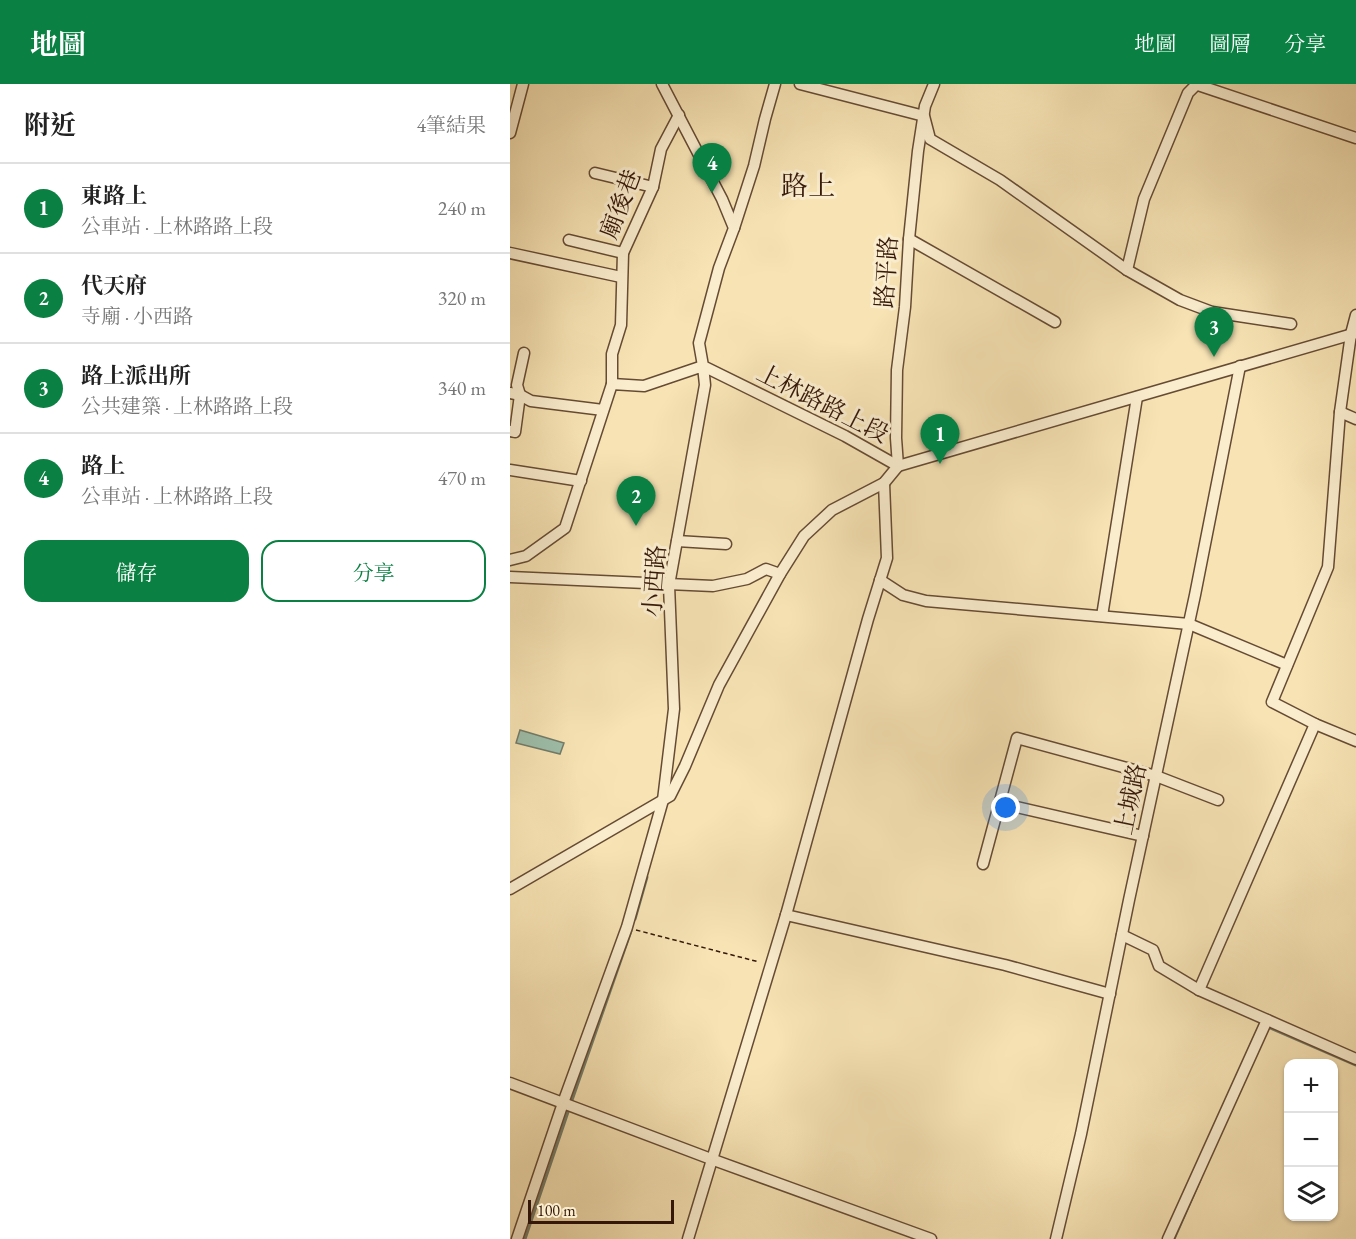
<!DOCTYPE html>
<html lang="zh-TW">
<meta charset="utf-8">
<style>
:root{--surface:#fff;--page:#f6f6f6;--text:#222;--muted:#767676;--line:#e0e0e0;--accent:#0b8043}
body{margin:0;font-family:"EB Garamond","Noto Serif TC",serif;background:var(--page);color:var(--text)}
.controls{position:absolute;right:18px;bottom:18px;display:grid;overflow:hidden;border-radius:12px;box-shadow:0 2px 4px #0004}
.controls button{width:54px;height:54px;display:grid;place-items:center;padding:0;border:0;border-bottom:2px solid var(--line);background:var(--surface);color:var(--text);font:30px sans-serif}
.scale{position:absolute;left:18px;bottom:15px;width:146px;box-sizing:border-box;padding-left:6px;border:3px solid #351809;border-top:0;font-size:16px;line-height:21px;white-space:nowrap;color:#351809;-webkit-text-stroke:4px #faedce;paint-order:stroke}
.you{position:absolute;left:496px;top:724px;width:21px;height:21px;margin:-15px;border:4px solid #fff;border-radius:50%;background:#1a73e8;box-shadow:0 0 0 9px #1a73e833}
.badge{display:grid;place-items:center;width:39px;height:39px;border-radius:50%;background:var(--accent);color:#fff;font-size:20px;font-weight:700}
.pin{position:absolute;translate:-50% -50px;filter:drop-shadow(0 2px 3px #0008)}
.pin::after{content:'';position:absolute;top:32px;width:21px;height:18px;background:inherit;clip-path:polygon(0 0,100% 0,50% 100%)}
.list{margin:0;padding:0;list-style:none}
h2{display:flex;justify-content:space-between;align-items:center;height:78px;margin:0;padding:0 24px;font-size:26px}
h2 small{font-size:20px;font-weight:400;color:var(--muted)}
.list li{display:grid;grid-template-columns:39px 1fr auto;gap:18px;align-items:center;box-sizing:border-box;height:90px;padding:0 24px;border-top:2px solid var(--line)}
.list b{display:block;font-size:22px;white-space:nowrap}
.list p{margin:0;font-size:20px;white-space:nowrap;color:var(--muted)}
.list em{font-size:20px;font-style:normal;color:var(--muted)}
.actions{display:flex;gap:12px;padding:18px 24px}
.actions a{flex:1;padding:14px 0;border:2px solid var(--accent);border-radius:18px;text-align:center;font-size:21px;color:var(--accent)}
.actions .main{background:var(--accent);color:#fff}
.icon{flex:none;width:33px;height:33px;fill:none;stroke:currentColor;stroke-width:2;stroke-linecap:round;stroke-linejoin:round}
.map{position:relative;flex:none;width:846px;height:1155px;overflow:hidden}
header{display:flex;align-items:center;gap:36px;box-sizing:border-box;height:84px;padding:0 30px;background:var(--accent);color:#fff}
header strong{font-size:28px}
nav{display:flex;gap:33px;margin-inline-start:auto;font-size:21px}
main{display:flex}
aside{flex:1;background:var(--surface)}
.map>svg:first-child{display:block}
.water{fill:#9dbeaa;stroke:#737c6a;stroke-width:1.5}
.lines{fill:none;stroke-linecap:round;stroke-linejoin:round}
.stream{stroke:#737c6a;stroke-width:3}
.minor-casing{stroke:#664b34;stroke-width:13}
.path{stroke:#351809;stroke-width:1.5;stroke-dasharray:4.5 3;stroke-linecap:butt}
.minor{stroke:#faedce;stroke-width:10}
.labels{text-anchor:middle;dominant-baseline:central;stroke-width:6;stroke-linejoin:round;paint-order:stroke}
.street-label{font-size:24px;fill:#351809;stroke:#faedce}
.quarter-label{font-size:27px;fill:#351809;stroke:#faedce}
</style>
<header>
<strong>地圖</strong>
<nav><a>地圖</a><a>圖層</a><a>分享</a></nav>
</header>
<main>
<aside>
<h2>附近<small>4筆結果</small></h2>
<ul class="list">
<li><span class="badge">1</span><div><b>東路上</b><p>公車站 · 上林路路上段</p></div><em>240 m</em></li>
<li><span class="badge">2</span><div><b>代天府</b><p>寺廟 · 小西路</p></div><em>320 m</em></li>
<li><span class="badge">3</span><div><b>路上派出所</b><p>公共建築 · 上林路路上段</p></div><em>340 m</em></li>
<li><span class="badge">4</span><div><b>路上</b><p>公車站 · 上林路路上段</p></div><em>470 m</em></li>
</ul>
<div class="actions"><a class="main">儲存</a><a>分享</a></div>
</aside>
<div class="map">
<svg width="846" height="1155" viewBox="0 0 846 1155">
<rect width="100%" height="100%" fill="#f7e3b4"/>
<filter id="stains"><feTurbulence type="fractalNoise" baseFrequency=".00333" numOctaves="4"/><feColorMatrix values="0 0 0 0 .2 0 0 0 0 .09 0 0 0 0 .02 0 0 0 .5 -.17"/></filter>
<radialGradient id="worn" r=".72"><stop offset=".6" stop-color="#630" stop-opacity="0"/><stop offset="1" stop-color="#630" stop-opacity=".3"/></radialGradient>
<!-- water -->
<path class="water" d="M10,646l44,13 -4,11 -44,-11z"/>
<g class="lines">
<!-- stream -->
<g class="stream">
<path d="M125,835l12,-42"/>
<path d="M757,945l1,-2 88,38"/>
<path d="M61,1019l60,-172"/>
<path d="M15,1155l44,-130"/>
<path d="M664,1155l26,-59"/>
</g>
<defs>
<g id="minor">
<path d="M152,0l60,115 12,29 -15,40 -20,75 4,23 142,70 53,30 458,-133"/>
<path d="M290,0l124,32 6,23 70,41 127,90 53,30 32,12 79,12"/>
<path d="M685,0l161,54"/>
<path d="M0,49l13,-49"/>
<path d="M85,89l58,14"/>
<path d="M224,144l20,-62 11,-47 10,-35"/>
<path d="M399,155l146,83"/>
<path d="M59,156l54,13"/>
<path d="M0,169l111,24"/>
<path d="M617,186l17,-71 44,-106 9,-9"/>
<path d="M102,300v-30l9,-29 2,-72 30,-66 8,-38 18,-34"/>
<path d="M0,309l10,2 11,6 72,9"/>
<path d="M830,328l16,7"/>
<path d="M0,347l5,1 5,-37 -3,-10 7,-32"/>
<path d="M388,382l-2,-28 1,-68 8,-63 4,-68 9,-88 7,-45 9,-22"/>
<path d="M0,386l71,11"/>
<path d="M167,457l49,3"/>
<path d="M0,476l16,-4 39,-28 47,-144 32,2 59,-20 2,19 -36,200 5,124 -11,91 -36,127 -64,176 -46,136"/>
<path d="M0,493l203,9 34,-7 19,-10 14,5"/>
<path d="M370,496l23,15 23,6 263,23 98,41"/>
<path d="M592,532l35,-219"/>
<path d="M805,640l41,17"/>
<path d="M489,719l144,33"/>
<path d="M473,780l34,-126 139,38 62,24"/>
<path d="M0,805l160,-93 15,-30 34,-81 61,-111 24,-38 28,-26 52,-27 14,-17"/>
<path d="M276,831l219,50 105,29"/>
<path d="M612,851l31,15 6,16 40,24 157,69"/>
<path d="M689,906l116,-266 -43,-22 56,-135 12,-155 11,-78 5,-19"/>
<path d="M0,999l201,76 220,80"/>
<path d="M178,1155l98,-324 82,-296 19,-61 -3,-75"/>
<path d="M546,1155l25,-105 48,-234 66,-305 45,-229"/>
<path d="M658,1155l99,-219"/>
</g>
</defs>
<!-- minor casing -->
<use href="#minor" class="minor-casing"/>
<!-- path -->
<path class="path" d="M126,846l123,32"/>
<!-- minor -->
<use href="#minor" class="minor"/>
</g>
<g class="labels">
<!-- street labels -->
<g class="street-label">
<text transform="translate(110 120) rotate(-69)">廟後巷</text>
<text transform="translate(376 188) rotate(-86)">路平路</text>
<text transform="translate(313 319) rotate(27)">上林路路上段</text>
<text transform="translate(144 497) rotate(-86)">小西路</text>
<text transform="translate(620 715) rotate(-78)">上城路</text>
</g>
<!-- quarter labels -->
<g class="quarter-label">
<text x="298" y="101">路上</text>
</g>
</g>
<rect width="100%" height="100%" filter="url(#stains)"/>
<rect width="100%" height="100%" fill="url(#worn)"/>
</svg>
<div class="controls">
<button>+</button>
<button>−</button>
<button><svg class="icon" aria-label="layers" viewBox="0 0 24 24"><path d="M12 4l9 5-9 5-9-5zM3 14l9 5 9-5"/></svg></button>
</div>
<div class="scale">100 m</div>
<div class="you"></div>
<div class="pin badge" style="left:430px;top:380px">1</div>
<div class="pin badge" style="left:126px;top:442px">2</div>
<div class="pin badge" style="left:704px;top:273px">3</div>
<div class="pin badge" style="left:202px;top:109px">4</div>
</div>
</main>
